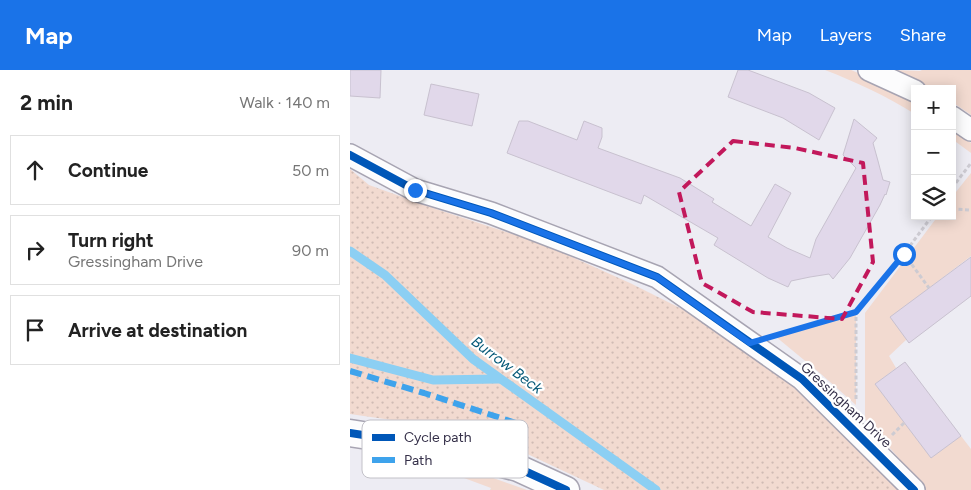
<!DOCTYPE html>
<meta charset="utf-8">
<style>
:root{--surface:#fff;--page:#f2f2f2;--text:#222;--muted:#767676;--line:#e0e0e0;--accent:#1a73e8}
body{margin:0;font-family:Figtree,sans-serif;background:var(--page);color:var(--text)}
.controls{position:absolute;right:15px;top:15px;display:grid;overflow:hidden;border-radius:0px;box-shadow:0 2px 12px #0003}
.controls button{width:45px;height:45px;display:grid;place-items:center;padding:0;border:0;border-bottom:1px solid var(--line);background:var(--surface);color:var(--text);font:25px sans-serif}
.stop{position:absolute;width:15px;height:15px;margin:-11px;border:4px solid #1a73e8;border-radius:50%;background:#fff}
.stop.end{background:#1a73e8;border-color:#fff;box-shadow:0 1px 5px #0008}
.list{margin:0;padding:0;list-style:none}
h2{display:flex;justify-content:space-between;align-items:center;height:65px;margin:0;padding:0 20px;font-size:21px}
h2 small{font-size:16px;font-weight:400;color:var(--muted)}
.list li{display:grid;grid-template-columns:32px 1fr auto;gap:15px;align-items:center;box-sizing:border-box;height:70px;margin:0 10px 10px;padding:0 10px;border:1px solid var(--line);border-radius:0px}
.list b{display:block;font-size:19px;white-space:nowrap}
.list p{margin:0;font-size:16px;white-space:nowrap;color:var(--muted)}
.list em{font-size:16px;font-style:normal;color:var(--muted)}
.icon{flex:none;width:28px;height:28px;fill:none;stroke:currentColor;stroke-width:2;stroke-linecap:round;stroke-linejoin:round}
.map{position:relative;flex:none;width:621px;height:420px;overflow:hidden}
header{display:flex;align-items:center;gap:30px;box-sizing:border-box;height:70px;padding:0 25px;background:var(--accent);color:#fff}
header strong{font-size:24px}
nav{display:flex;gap:28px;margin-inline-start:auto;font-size:18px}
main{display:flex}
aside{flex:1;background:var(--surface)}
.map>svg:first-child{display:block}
.green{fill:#f2dad0}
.park{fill:url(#park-dots)}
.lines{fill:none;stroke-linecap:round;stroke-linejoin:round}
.stream{stroke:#8ccff3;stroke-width:9}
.building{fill:#e1d8ea;stroke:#c8c1cf}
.minor-casing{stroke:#a7a4b2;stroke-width:24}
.tertiary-casing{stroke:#a7a4b2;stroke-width:29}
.path{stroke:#cdcbd2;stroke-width:3;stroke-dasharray:4 2.5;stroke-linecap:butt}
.minor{stroke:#fcfcfd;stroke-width:21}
.tertiary{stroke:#fcfcfd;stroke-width:26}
.quiet{stroke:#3ea3ec;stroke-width:6;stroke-dasharray:12 6;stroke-linecap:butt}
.cycleway-casing{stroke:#fff;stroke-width:11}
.cycleway{stroke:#0057b8;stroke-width:8}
.route{stroke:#1a73e8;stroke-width:6}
.marked{fill:none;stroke:#c2185b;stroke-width:4;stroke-dasharray:10 6;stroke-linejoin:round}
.labels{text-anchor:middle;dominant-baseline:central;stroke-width:4.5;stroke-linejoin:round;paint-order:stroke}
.street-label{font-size:14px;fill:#353049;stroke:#fff}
.water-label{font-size:15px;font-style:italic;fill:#065978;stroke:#fff}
.key{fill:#fff;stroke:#c2c1c8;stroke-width:1}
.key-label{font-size:14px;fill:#353049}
</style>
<header>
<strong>Map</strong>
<nav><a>Map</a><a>Layers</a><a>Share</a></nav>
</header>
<main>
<aside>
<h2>2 min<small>Walk · 140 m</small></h2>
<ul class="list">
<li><svg class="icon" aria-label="ahead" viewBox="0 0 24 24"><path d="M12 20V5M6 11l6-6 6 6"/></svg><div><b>Continue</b></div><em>50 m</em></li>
<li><svg class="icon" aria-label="right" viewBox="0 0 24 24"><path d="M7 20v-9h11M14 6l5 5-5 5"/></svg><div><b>Turn right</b><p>Gressingham Drive</p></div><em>90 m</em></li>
<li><svg class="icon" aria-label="arrive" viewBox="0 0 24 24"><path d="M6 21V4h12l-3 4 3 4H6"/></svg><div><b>Arrive at destination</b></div></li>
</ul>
</aside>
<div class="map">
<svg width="621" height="420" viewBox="0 0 621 420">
<defs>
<pattern id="park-dots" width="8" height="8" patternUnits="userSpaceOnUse" patternTransform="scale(1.25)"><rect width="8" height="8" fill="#f2dad0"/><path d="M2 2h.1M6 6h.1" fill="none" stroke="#d0bbb4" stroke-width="1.8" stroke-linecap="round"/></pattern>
</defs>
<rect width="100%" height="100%" fill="#edecf3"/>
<!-- green -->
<g class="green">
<path d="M475,0h26l24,10 40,24v10c-29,-18 -59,-32 -90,-44z"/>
<path d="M544,0l26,1 2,-1h49v45l-19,-13v-13h-21l-20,-12z"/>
<path d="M602,59l19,14v10l-19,-14z"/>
<path d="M621,103v83l-80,61 16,22 -18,17 7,12 -21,16 56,74 30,-22 10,13v41h-45l-61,-71v-106l73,-97h14v-19z"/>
<path d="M506,242v93l-35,-31 -46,-38z"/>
<path d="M118,399l59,21h-37l1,-2 -27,-10z"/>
</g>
<!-- park -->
<path class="park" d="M0,99l19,16 67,24 107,35 87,39 54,27 102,69 50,44 62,67h-294l-83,-39 -95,-26 -76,-11z"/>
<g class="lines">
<!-- stream -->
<g class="stream">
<path d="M0,181l35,24 88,84 183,131"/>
<path d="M0,288l83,22 66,-1"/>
</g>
</g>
<!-- building -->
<g class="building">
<path d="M0,0h31l-1,28 -30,-2z"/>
<path d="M388,0h10l61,23 26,15 -16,32 -36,-22 -55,-21z"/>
<path d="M81,14l48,10 -7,32 -48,-11z"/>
<path d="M504,49l23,19 -4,5 5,18 5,19 7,2 -4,13 -1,-1 -5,11 -30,53 -17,21 -4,-5 -19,3 -19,4 -3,6 -20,-9 -54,-33 4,-7 -74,-43 -3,9 -134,-51 12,-32h9l49,19 7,-19 18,7v9l-4,11 82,30 34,21 -2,3 39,24 24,-42 16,9 -23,44 19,11 23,10 6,-19 40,-71 -13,-13z"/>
<path d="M621,187v39l-62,47 -19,-26z"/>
<path d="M555,292l56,74 -30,22 -56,-74z"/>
</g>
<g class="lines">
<defs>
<g id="minor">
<path d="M519,0l46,21"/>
<path d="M602,47l19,13"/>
<path d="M0,85l65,35 76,23 166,64 145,102 112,111"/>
</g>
<path id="tertiary" d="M0,363l84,13 84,22 48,22"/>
</defs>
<!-- minor casing -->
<use href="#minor" class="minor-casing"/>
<!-- tertiary casing -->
<use href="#tertiary" class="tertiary-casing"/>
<!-- path -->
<g class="path">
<path d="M602,118l19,-25"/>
<path d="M602,139l19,1"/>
<path d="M554,184l25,34"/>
<path d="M432,264l74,-22 48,-58 28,-38"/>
<path d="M506,329v-87"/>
<path d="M542,365l12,-12"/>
</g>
<!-- minor -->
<use href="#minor" class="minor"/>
<!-- tertiary -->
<use href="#tertiary" class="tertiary"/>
<!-- quiet -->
<path class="quiet" d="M0,301l74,22 98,32 -1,26 -3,17"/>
<defs>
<g id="cycleway">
<path d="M0,85l65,35 76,23 166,64 145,102 112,111"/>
<path d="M0,363l84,13 84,22 48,22"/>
</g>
</defs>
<!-- cycleway casing -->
<use href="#cycleway" class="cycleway-casing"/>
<!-- cycleway -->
<use href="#cycleway" class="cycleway"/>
</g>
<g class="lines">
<!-- route -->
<path class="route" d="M65,120l76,23 166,64 93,66 106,-31 48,-58"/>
</g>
<!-- marked area -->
<path class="marked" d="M383,71l62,7 68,15 10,99 -31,57 -89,-7 -51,-29 -23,-91z"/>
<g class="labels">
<!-- street labels -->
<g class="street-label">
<text transform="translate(496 335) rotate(43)">Gressingham Drive</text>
</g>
<!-- water labels -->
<g class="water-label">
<text transform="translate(157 295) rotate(37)">Burrow Beck</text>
</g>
</g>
<!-- legend -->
<rect x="12" y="350" width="166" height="58" rx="8" class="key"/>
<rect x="22" y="364" width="23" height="7" fill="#0057b8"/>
<rect x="22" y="387" width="23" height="6" fill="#3ea3ec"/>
<g class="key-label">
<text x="54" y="372">Cycle path</text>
<text x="54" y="395">Path</text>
</g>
</svg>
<div class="controls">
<button>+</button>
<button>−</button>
<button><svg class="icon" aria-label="layers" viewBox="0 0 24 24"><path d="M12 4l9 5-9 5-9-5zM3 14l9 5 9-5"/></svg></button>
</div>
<div class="stop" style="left:554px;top:184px"></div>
<div class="stop end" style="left:65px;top:120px"></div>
</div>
</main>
